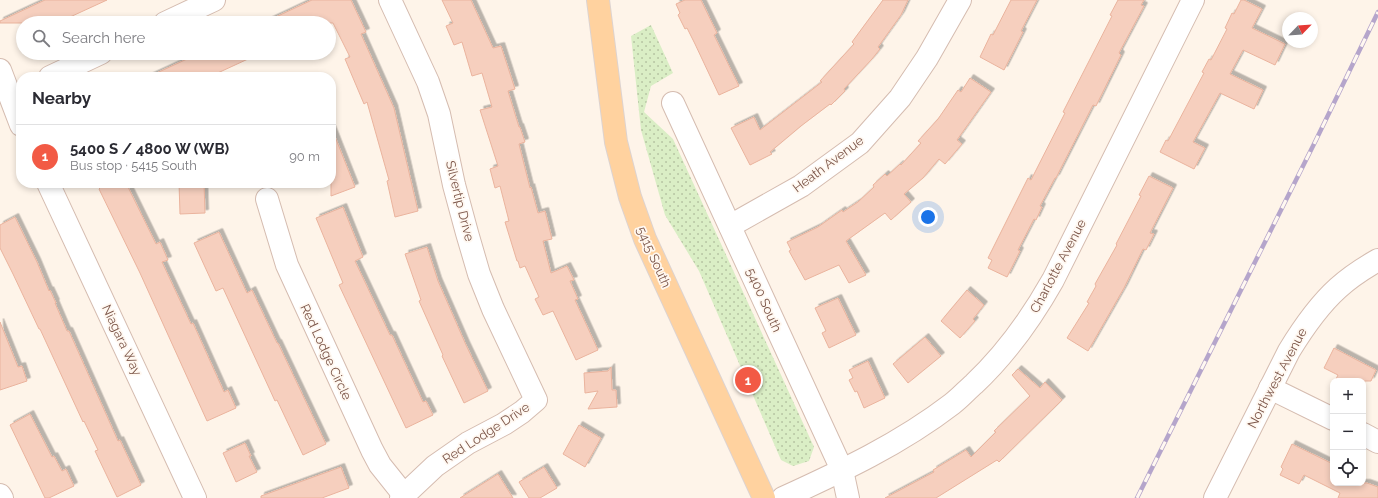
<!DOCTYPE html>
<meta charset="utf-8">
<style>
:root{--surface:#fff;--page:#f7f7f7;--text:#2b2b33;--muted:#7c7c81;--line:#e1e1e2;--accent:#f25a45}
body{margin:0;font-family:Raleway,sans-serif;background:var(--page);color:var(--text)}
.controls{position:absolute;right:12px;bottom:12px;display:grid;overflow:hidden;border-radius:8px;box-shadow:0 2px 6px #0003}
.controls button{width:36px;height:36px;display:grid;place-items:center;padding:0;border:0;border-bottom:1px solid var(--line);background:var(--surface);color:var(--text);font:20px sans-serif}
.compass{position:absolute;left:1282px;top:12px;width:36px;height:36px;border-radius:50%;background:var(--surface);box-shadow:0 2px 6px #0003;rotate:65deg}
.you{position:absolute;left:928px;top:217px;width:14px;height:14px;margin:-10px;border:3px solid #fff;border-radius:50%;background:#1a73e8;box-shadow:0 0 0 6px #1a73e833}
.badge{display:grid;place-items:center;width:26px;height:26px;border-radius:50%;background:var(--accent);color:#fff;font-size:13px;font-weight:700}
.pin{position:absolute;translate:-50% -50%;border:2px solid #fff;box-shadow:0 1px 4px #0006}
.list{margin:0;padding:0;list-style:none}
h2{display:flex;justify-content:space-between;align-items:center;height:52px;margin:0;padding:0 16px;font-size:17px}
h2 small{font-size:13px;font-weight:400;color:var(--muted)}
.list li{display:grid;grid-template-columns:26px 1fr auto;gap:12px;align-items:center;box-sizing:border-box;height:64px;padding:0 16px;border-top:1px solid var(--line)}
.list b{display:block;font-size:15px;white-space:nowrap}
.list p{margin:0;font-size:13px;white-space:nowrap;color:var(--muted)}
.list em{font-size:13px;font-style:normal;color:var(--muted)}
.icon{flex:none;width:22px;height:22px;fill:none;stroke:currentColor;stroke-width:2;stroke-linecap:round;stroke-linejoin:round}
.map{position:relative;flex:none;width:1378px;height:498px;overflow:hidden}
.search{position:absolute;background:var(--surface);box-shadow:0 2px 6px #0003;left:16px;top:16px;width:320px;height:44px;display:flex;align-items:center;gap:10px;box-sizing:border-box;padding:0 14px;border-radius:22px;color:var(--muted);font-size:15px}
.panel{position:absolute;background:var(--surface);box-shadow:0 2px 6px #0003;left:16px;top:72px;width:320px;height:116px;border-radius:16px}
.map>svg:first-child{display:block}
.park{fill:url(#park-dots)}
.building{fill:#f6cfbe;stroke:#eab39d;filter:url(#shadow)}
.lines{fill:none;stroke-linecap:round;stroke-linejoin:round}
.minor-casing{stroke:#d5bcb0;stroke-width:24}
.major-casing{stroke:#ddd3d0;stroke-width:24}
.minor{stroke:#fff;stroke-width:22}
.major{stroke:#ffd29f;stroke-width:22}
.rail-casing{stroke:#b5a5cb;stroke-width:4.5}
.rail{stroke:#fff8f1;stroke-width:3;stroke-dasharray:9;stroke-linecap:butt}
.labels{text-anchor:middle;dominant-baseline:central;stroke-width:3.5;stroke-linejoin:round;paint-order:stroke}
.street-label{font-size:13px;fill:#7c5649;stroke:#fff8f1}
</style>
<div class="map">
<svg width="1378" height="498" viewBox="0 0 1378 498">
<defs>
<pattern id="park-dots" width="8" height="8" patternUnits="userSpaceOnUse"><rect width="8" height="8" fill="#daeec5"/><path d="M2 2h.1M6 6h.1" fill="none" stroke="#b6c4a2" stroke-width="1.8" stroke-linecap="round"/></pattern>
<filter id="shadow"><feDropShadow dx="3.5" dy="-3.5" stdDeviation="0" flood-color="#0004"/></filter>
</defs>
<rect width="100%" height="100%" fill="#fef4e9"/>
<!-- park -->
<path class="park" d="M651,25l22,48 -22,13 -7,26 29,27 141,308 -5,14 -16,5 -12,-6 -82,-189 -34,-56 -24,-85 -10,-94z"/>
<!-- building -->
<g class="building">
<path d="M45,0h62l-50,23h-57v-2z"/>
<path d="M312,0h39l15,32 -5,2 33,74 24,103 -23,6 -8,-36 2,-1 -22,-78 -3,2 -19,-45 5,-2 -17,-34h-70z"/>
<path d="M442,0h29l22,48 8,-2 14,43 -7,2 11,36h1l5,15 -6,2 11,44 1,-1 7,26 7,-2 7,28 -9,2 8,32 16,-7 7,14 -4,1 8,18 -3,1 23,50 -22,10 -23,-49 -10,4 -8,-16 4,-2 -14,-31 -5,2 -2,-7h-1l-12,-39 4,-1 -9,-35 -5,2 -5,-19 8,-3 -18,-56 12,-3 -10,-34 -10,3 -10,-34 -8,3 -8,-19 7,-3z"/>
<path d="M685,0h16l16,33 -3,2 25,51 -20,9 -24,-51 -8,-16 -2,1 -7,-14 2,-2 -4,-9z"/>
<path d="M883,0h25l-7,15 -23,32 2,2 -8,10 -28,30 1,2 -14,14 -1,-1 -29,22 -31,26 2,2 -22,11 -19,-37 23,-11 6,13 62,-48 -2,-1 34,-37 -2,-2z"/>
<path d="M1011,0h26l-16,31 2,1 -19,38 -24,-13 11,-23 2,1z"/>
<path d="M1118,0h26l-3,5 3,1 -25,47 2,2 -25,51 -3,-1 -33,65 -4,8h-1l-15,28 2,1 -6,13 -2,-1 -16,31 2,1 -13,26 -19,-9 4,-8 -4,-2 40,-80 3,2 34,-67 -2,-1 49,-96 -2,-1z"/>
<path d="M1241,0h3l18,9 -10,19 33,16 -10,21 -32,-15 -13,24 33,16 -9,19 -34,-16 -27,49 12,6 -11,21 -34,-17 6,-12 2,1 36,-68 -2,-1 7,-13 2,1 16,-31 -2,-1 7,-15 2,1z"/>
<path d="M200,53h61l-52,24h-61z"/>
<path d="M970,78l21,14 -34,48 5,4 -17,20 -6,-5 -16,19 -19,16 7,8 -20,18 -6,-7 -39,28 20,34 -17,8 -10,-18 -34,15 -16,-29 2,-1 -4,-8 31,-15 24,-17 1,2 15,-10 16,-15 -1,-2 12,-11 2,2 13,-12 1,1 20,-22 -3,-2 20,-22 20,-29 3,2z"/>
<path d="M332,129l23,58 -24,9v-66z"/>
<path d="M1149,176l24,12 -23,45 4,1 -8,16 -3,-1 -19,39 -36,63 -21,-13 22,-35 -2,-1 9,-16 -1,-2 22,-39 -1,-1 25,-48 -2,-1z"/>
<path d="M98,183h28l30,61 4,-2 8,18 -6,2 29,62 2,-1 31,69 4,-2 8,18 -29,13 -67,-148 -41,-84 1,-1z"/>
<path d="M179,183h25l1,30 -25,1z"/>
<path d="M343,207l20,50 -8,4 35,74h2l31,67 3,-1 7,14 -27,13 -67,-143 4,-2 -27,-65z"/>
<path d="M15,217l22,45 12,29 1,-1 6,13h-1l12,28h2l49,110 2,-1 21,45 -24,12 -22,-46 3,-1 -14,-29 -1,1 -43,-93h-1l-26,-55 -13,-26v-23z"/>
<path d="M219,232l28,61 5,-3 25,53h1l48,101 -23,11 -26,-55 -2,1 -52,-113 -7,3 -22,-48z"/>
<path d="M427,247l11,34 28,64 22,46 -24,12 -22,-47 1,-1 -24,-54 2,-1 -16,-46z"/>
<path d="M967,290l17,15 -11,14 2,2 -15,17 -19,-17z"/>
<path d="M838,298l18,37 -27,13 -7,-15 4,-2 -11,-23z"/>
<path d="M0,322l18,45 4,-1 5,15 -27,9z"/>
<path d="M925,337l16,19 -33,27 -15,-19z"/>
<path d="M1334,348l42,22 -5,11h-36l3,-6 -14,-7z"/>
<path d="M868,361l17,37 -21,10 -7,-17 -2,1 -6,-12 4,-2 -4,-8z"/>
<path d="M611,367l1,23h4l1,17 -29,2 10,-18 -13,2 -1,-20 24,-2z"/>
<path d="M1018,369l22,19 5,-6 17,18 -63,62 -2,-2 -61,38h-51l49,-26 -1,-2 33,-20 5,7 25,-25 -2,-1 36,-35 -18,-21z"/>
<path d="M30,414l22,43 2,-1 8,15 4,-2 8,17 -25,12h-4l-35,-73z"/>
<path d="M579,425l22,13 -16,29 -22,-13z"/>
<path d="M245,443l6,13h-2l8,16 -21,10 -13,-29z"/>
<path d="M1292,444l41,20v19h34l11,4v11h-40l2,-5 -36,-18 -5,9 -19,-9 3,-6 -2,-2z"/>
<path d="M341,467l8,21 -27,10h-61v-2z"/>
<path d="M544,467l13,21 -17,10h-11l-10,-16z"/>
<path d="M498,474l15,24h-53z"/>
</g>
<g class="lines">
<defs>
<g id="minor">
<path d="M390,0l38,82 11,32 15,71 13,48 12,41 14,35 43,91 -14,12 -18,12 -36,19 -33,23 -34,32"/>
<path d="M165,23l49,-23"/>
<path d="M0,70l21,55"/>
<path d="M50,77l51,-24"/>
<path d="M673,103l169,367 6,28"/>
<path d="M48,183l147,315"/>
<path d="M267,199l20,66 85,185 8,15 24,30"/>
<path d="M730,226l71,-40 59,-43 40,-45 27,-40 33,-58"/>
<path d="M1270,388l63,31"/>
<path d="M1363,434l15,8"/>
<path d="M0,495l2,3"/>
<path d="M783,498c59,-27 117,-54 169,-94 8,-6 15,-14 22,-20 33,-31 57,-65 79,-104l140,-280"/>
<path d="M1215,498l74,-147c14,-23 29,-45 49,-63 12,-11 26,-20 40,-28"/>
</g>
<path id="major" d="M598,0l18,142 14,55 15,42 119,259"/>
</defs>
<!-- minor casing -->
<use href="#minor" class="minor-casing"/>
<!-- major casing -->
<use href="#major" class="major-casing"/>
<!-- minor -->
<use href="#minor" class="minor"/>
<!-- major -->
<use href="#major" class="major"/>
<defs>
<path id="rail" d="M1137,498l179,-358 62,-128"/>
</defs>
<!-- rail casing -->
<use href="#rail" class="rail-casing"/>
<!-- rail -->
<use href="#rail" class="rail"/>
</g>
<g class="labels">
<!-- street labels -->
<g class="street-label">
<text transform="translate(828 164) rotate(-37)">Heath Avenue</text>
<text transform="translate(460 201) rotate(76)">Silvertip Drive</text>
<text transform="translate(654 257) rotate(66)">5415 South</text>
<text transform="translate(1058 266) rotate(-62)">Charlotte Avenue</text>
<text transform="translate(764 300) rotate(66)">5400 South</text>
<text transform="translate(122 340) rotate(65)">Niagara Way</text>
<text transform="translate(326 352) rotate(65)">Red Lodge Circle</text>
<text transform="translate(1277 378) rotate(-62)">Northwest Avenue</text>
<text transform="translate(486 433) rotate(-33)">Red Lodge Drive</text>
</g>
</g>
</svg>
<div class="controls">
<button>+</button>
<button>−</button>
<button><svg class="icon" aria-label="locate" viewBox="0 0 24 24"><circle cx="12" cy="12" r="6"/><path d="M12 2v4M12 18v4M2 12h4M18 12h4"/></svg></button>
</div>
<svg class="compass" viewBox="-18 -18 36 36"><path d="M0-13l5 13h-10z" fill="#e53935"/><path d="M0 13l5-13h-10z" fill="#7c7c81"/></svg>
<div class="you"></div>
<div class="pin badge" style="left:748px;top:380px">1</div>
<div class="search"><svg class="icon" aria-label="search" viewBox="0 0 24 24"><circle cx="10" cy="10" r="6"/><path d="M15 15l6 6"/></svg>Search here</div>
<section class="panel">
<h2>Nearby<small></small></h2>
<ul class="list">
<li><span class="badge">1</span><div><b>5400 S / 4800 W (WB)</b><p>Bus stop · 5415 South</p></div><em>90 m</em></li>
</ul>
</section>
</div>
